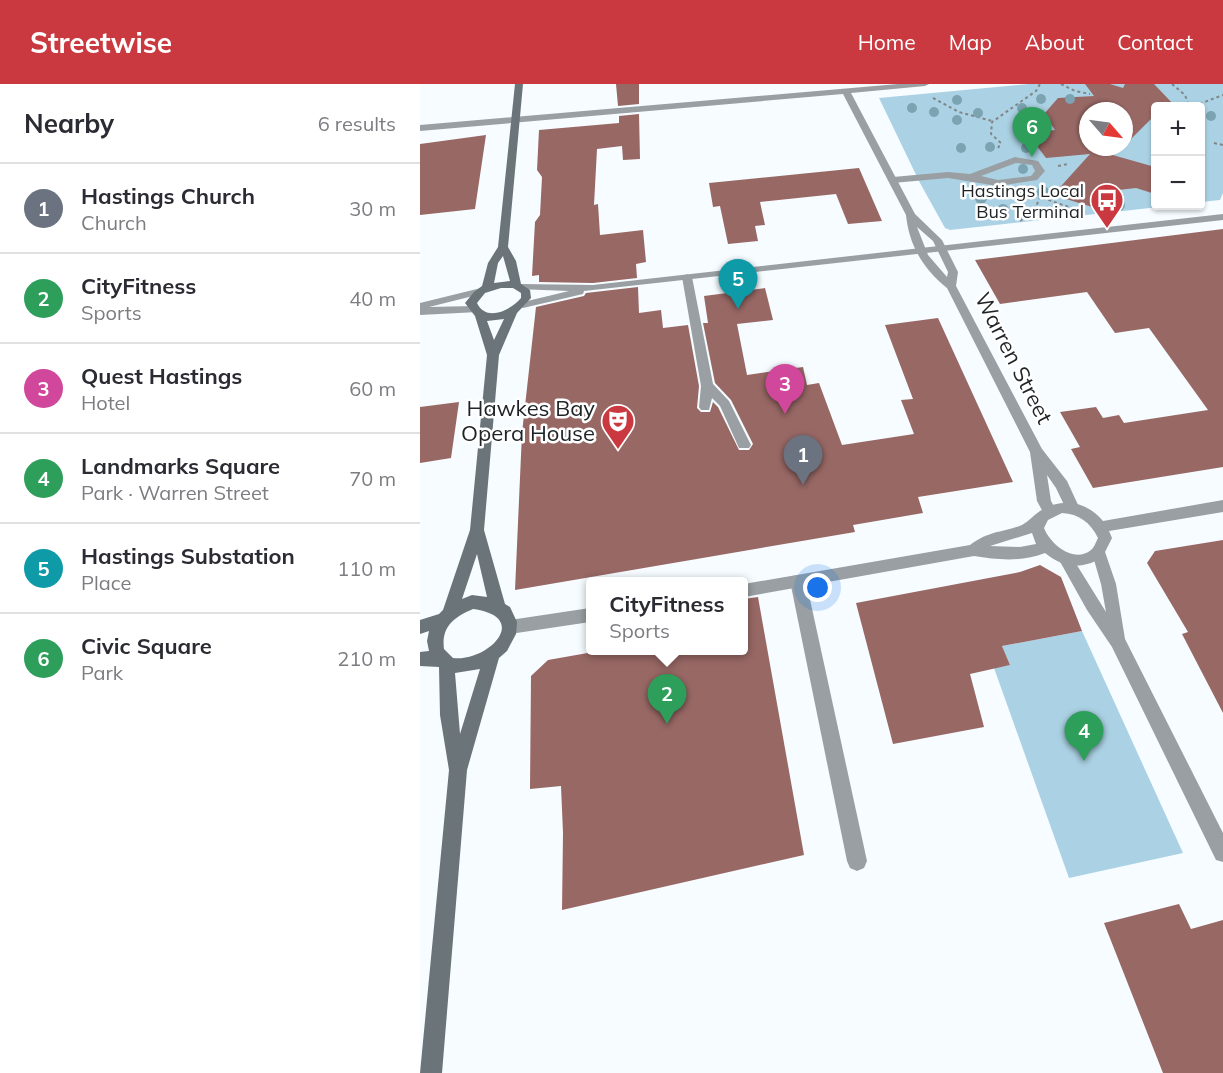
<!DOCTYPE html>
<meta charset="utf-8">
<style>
:root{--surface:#fff;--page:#f7f7f7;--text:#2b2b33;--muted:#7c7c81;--line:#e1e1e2;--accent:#c9393f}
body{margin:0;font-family:Mulish,sans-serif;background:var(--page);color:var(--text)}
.controls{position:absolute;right:18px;top:18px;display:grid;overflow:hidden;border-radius:6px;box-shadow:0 2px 4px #0004}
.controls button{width:54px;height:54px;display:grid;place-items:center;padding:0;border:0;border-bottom:2px solid var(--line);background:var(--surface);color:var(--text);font:30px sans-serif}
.compass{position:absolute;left:659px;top:18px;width:54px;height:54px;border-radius:50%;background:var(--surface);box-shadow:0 2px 4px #0004;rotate:118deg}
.you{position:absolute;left:398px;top:504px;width:21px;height:21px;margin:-15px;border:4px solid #fff;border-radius:50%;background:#1a73e8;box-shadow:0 0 0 9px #1a73e833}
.badge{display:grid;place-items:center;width:39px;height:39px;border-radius:50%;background:var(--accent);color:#fff;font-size:20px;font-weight:700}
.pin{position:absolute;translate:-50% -50px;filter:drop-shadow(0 2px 3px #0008)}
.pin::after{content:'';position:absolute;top:32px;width:21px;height:18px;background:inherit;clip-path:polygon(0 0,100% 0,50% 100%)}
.popup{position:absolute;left:166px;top:493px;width:162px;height:78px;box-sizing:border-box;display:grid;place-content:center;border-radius:6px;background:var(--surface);filter:drop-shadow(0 2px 4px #0005);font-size:20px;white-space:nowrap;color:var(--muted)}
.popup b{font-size:22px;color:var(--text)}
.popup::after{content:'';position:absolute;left:50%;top:100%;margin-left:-12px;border:12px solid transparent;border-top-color:var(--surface)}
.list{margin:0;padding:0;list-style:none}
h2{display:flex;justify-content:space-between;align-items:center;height:78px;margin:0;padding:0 24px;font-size:26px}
h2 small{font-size:20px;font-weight:400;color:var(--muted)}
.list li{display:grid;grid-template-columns:39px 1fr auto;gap:18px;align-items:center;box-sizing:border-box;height:90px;padding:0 24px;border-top:2px solid var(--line)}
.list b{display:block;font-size:22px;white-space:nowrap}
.list p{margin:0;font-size:20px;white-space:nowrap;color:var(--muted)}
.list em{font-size:20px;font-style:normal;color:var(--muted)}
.map{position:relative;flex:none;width:803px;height:989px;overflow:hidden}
header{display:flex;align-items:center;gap:36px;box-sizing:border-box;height:84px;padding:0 30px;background:var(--accent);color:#fff}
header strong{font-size:28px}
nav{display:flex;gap:33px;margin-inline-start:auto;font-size:21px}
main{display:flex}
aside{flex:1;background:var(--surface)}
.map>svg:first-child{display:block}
.green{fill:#abd2e4;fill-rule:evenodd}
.building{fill:#986865}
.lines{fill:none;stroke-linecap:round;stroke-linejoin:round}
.path{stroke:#808688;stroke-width:2;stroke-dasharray:3 3;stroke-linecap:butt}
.service{fill:#999fa2;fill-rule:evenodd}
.minor{fill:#999fa2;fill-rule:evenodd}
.tertiary{fill:#999fa2;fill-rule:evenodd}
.secondary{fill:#6b7478;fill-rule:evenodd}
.tree{fill:#7ca3b1}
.labels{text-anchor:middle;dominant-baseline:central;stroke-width:5;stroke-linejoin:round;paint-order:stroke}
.far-poi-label{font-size:18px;fill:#1e2426;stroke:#fff;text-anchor:end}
.street-label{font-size:22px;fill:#1e2426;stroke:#fff}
.poi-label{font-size:22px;fill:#1e2426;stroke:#fff;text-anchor:end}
</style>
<header>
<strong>Streetwise</strong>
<nav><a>Home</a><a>Map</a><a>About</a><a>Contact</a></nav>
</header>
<main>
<aside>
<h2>Nearby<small>6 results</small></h2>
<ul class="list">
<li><span class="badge" style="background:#6b7280">1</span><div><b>Hastings Church</b><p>Church</p></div><em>30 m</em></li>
<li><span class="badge" style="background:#2e9e5b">2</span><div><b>CityFitness</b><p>Sports</p></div><em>40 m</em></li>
<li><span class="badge" style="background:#d1479c">3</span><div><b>Quest Hastings</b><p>Hotel</p></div><em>60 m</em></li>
<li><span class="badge" style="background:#2e9e5b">4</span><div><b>Landmarks Square</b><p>Park · Warren Street</p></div><em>70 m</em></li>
<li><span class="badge" style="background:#0f9aa8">5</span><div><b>Hastings Substation</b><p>Place</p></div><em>110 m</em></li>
<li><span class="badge" style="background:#2e9e5b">6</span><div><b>Civic Square</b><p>Park</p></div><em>210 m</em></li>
</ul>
</aside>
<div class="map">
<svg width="803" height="989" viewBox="0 0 803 989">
<rect width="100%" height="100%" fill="#f6fcff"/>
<!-- green -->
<g class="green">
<path d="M609,0h194v109l-3,7 -19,2 -1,-96h-44v100h12l-218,24 -5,-2 -25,-45 -41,-85zM668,27h36v36h-36z"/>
<path d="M662,547l101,222 -114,25 -75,-210 16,-3 -8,-19z"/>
</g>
<!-- building -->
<g class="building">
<path d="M196,0h23v20l-21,2z"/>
<path d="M665,0h25l13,4 2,-4h29l21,22h-20v9l-31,31v-35h-36v36h35l-4,3 -17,2 53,15v27l-19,-6 -18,2 -16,20 -49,-15 37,-41 -44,4 -19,-25 28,-3 -11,-16 14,-16 36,-2z"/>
<path d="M219,30l1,45 -17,1 -1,-14 -25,3 -3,56 4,-1 2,31 43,-5 3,32 -10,2 1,14 -44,5 -54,-1v-7l-7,1 3,-54 5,-7 2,-38 -5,-7 2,-40 80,-7v-7z"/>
<path d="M66,51l-11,74 -55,6v-71z"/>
<path d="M439,84l23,53 -34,3 -12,-30 -76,8 5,23 -10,1 3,15 -30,3 -8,-38 -7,1 -4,-24z"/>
<path d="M803,145v238l-130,21 -22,-39 9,-2 -20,-35 36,-5 7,11 16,-3 5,8 84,-13 -59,-82 -34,5 -28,-41 -87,12 -25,-44z"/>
<path d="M218,203l1,26 22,-3 2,18 25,-3 11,61 -2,22 4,4h9l3,-10 5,5 21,43h10l4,-6 -22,-44 -16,-17 -12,-60h5l-4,-27 61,-8 8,32 -36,4 10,51 56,-8 4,18 12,-2 23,62 72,-11 -13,-34 12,-1 -28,-74 53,-7 75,164 -95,15 5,16 -70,12 2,7 -340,58 7,-157 14,-126 48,-11 2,-3z"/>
<path d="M39,318l-8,56 -31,5v-56z"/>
<path d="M803,456v173l-41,-79 6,-2 -41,-69 8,-12z"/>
<path d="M620,481l21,12 21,54 -80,15 8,19 -40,9 14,53 -91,17 -37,-141 164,-31z"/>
<path d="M338,513l46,258 -242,55 1,-77 -2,-47 -31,3 1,-113 17,-16 51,-9h145v-52z"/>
<path d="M759,820l12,25 32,-9v153h-60l-59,-150z"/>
</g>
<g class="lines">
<!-- path -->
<g class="path">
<path d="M641,0l14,7 15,3"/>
<path d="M752,0l13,11 4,11"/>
<path d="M513,14l26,14 33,9"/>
<path d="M774,22l29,-11"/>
<path d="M794,59l9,2"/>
<path d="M578,64l3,-5 -10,-9 1,-12 44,-31 4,-7"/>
<path d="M638,82l10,-2"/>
<path d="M619,110l1,3 46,16"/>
<path d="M600,137l15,-12 5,-12"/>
</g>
<!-- service -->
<g class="service">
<path d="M595,73l23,4 7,10 -8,9 -39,6 -50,-8 -55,5 -5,-3 5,-3 55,-5 22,2zM596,79l16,2 3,6 -4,5 -33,4 -17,-4z"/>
<path d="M267,190l5,3 21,107 16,17 22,44 -2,3h-10l-19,-42 -8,-8 -3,12h-8l-2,-3 2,-21 -19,-109z"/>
<path d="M378,491l5,1 3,5 61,280 -3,7 -7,3 -7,-3 -3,-7 -57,-280 3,-5z"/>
</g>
<!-- minor -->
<g class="minor">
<path d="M478,0h31l-4,2 -74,7 64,121 27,26 16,32 -2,14 86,163 25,32 12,26 -2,4h-10l-11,-23 -9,-13 4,26 5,9 -2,4h-10l-7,-13 -7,-49 -83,-164c-24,-19 -38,-43 -41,-73l-63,-121 -423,37v-6zM497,143l16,14 15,31 -1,5 -19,-22z"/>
<path d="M61,204l4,1v4l-56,14 45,-1 4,2v4l-58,3v-12z"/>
<path d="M679,463l5,2 12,35 9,55 98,194v29l-7,-2 -104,-213 -25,-37 -29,-52 2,-4h10l36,58 -5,-28 -9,-31 2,-4z"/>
</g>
<!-- tertiary -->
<g class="tertiary">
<path d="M803,130v6l-639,71 -1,3 -60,14 -6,-3 2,-2 50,-12 -52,-2 -1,-2 5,-3 72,1z"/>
<path d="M803,416v12l-114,19 3,7 -10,20c-21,11 -37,11 -57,-5 -23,9 -47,7 -71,3l-230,41v-13l226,-39c20,-15 32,-12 52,-20 7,-4 12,-10 18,-14 22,-14 46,-10 63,10zM642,429c17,1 28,9 36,25 -2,4 -4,10 -7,12 -17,14 -41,-6 -47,-22l4,-8zM612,449l4,11 -16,3 -30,-1z"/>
<path d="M170,524v14l-80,12 -6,-2 -2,-5 2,-5 6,-2z"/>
</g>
<!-- secondary -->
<path class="secondary" d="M95,0h8l-15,163 8,14 5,23 9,6 1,8 -14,15 -18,42 -15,175 21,74 5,3 7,15 -1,12 -9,17 -8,7 -32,112 -25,303h-22l29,-303 -9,-55 -1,-48 -19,-1v-14l9,-1 -2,-10 2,-10 -9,3v-14l19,-6 4,-4 27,-80 17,-175 -12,-39 -10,-13 9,-11 8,-6 6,-23 10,-16zM83,172l7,25 -16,2 4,-20zM81,204h12l8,5v5c-11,13 -35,24 -44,5l8,-10zM84,235l-10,21 -7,-19zM57,470l10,43 -15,-2 -10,4zM53,525c59,8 15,53 -20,49l-9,-9c-3,-22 10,-32 29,-40zM60,585l-20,65 -5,-61z"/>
</g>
<!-- trees -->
<g class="tree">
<circle cx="621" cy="15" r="5"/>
<circle cx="650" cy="15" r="5"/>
<circle cx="537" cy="16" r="5"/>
<circle cx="492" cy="24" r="5"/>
<circle cx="602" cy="24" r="5"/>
<circle cx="514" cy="28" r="5"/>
<circle cx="558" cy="29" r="5"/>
<circle cx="791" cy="32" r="5"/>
<circle cx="537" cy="36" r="5"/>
<circle cx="570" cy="63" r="5"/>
<circle cx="541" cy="64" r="5"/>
<circle cx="606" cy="64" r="5"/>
<circle cx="603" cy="85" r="5"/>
<circle cx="623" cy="108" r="6"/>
<circle cx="602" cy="110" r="6"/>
<circle cx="561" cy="114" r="6"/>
<circle cx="699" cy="121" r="6"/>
<circle cx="583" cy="126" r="6"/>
</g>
<!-- icons -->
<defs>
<symbol id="bus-pin" viewBox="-11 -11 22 30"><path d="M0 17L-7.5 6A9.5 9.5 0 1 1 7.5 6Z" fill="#c9393f" stroke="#fff"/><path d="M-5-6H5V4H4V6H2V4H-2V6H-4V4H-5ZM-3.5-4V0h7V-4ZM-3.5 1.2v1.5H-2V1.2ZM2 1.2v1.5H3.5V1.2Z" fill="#fff"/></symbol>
<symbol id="theatre-pin" viewBox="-11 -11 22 30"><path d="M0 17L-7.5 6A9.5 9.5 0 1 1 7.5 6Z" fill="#c9393f" stroke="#fff"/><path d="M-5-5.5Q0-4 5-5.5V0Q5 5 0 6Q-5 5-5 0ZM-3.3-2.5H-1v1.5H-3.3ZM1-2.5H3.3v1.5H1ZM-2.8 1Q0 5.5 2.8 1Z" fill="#fff"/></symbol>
</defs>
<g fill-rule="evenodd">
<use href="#bus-pin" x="668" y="97" width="38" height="52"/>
<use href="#theatre-pin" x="179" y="318" width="38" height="52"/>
</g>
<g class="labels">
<!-- far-poi labels -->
<g class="far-poi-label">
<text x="664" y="106">Hastings Local<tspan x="664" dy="21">Bus Terminal</tspan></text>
</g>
<!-- street labels -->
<g class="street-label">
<text transform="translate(594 274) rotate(63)">Warren Street</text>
</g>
<!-- poi labels -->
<g class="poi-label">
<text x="175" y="324">Hawkes Bay<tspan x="175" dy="25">Opera House</tspan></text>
</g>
</g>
</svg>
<div class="controls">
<button>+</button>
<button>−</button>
</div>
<svg class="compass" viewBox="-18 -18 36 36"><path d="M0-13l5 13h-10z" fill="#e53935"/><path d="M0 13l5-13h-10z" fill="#7c7c81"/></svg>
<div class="you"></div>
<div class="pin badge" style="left:383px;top:401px;background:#6b7280">1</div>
<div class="pin badge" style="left:247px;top:640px;background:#2e9e5b">2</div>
<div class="popup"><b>CityFitness</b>Sports</div>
<div class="pin badge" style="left:365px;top:330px;background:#d1479c">3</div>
<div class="pin badge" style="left:664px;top:677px;background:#2e9e5b">4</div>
<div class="pin badge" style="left:318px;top:225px;background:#0f9aa8">5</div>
<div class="pin badge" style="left:612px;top:73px;background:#2e9e5b">6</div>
</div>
</main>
